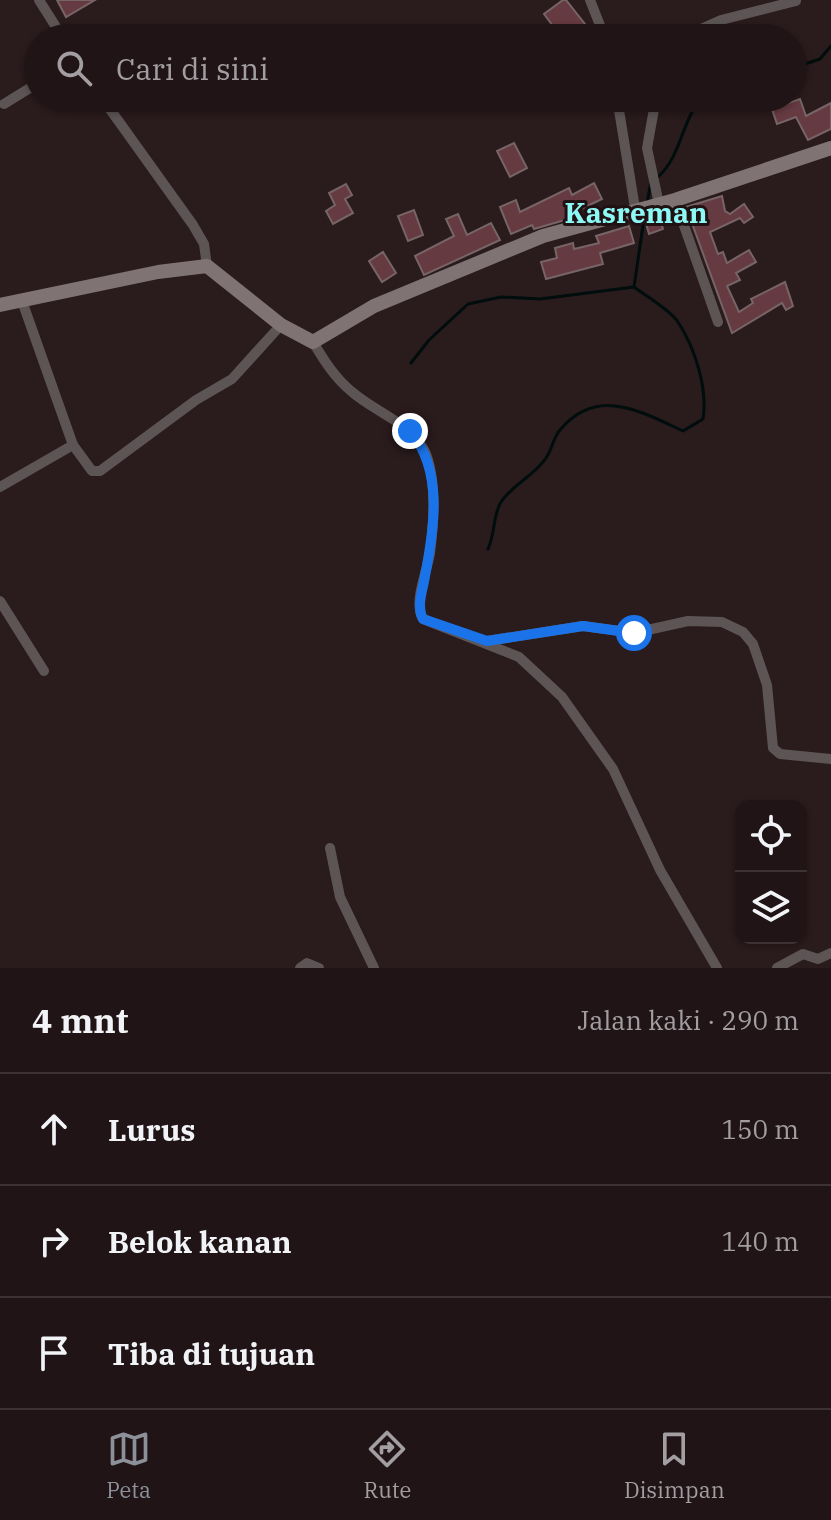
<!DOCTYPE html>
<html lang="id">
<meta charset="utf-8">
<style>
:root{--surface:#201416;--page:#281d1f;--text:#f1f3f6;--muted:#a29ea1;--line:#3d3335;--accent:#8c9099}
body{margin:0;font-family:"IBM Plex Serif",serif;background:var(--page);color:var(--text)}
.controls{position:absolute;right:24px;bottom:24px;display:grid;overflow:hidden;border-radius:16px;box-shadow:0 2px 6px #0004}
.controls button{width:72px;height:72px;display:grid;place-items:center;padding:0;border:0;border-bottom:2px solid var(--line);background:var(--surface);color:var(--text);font:40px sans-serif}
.stop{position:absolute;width:24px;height:24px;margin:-18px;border:6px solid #1a73e8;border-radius:50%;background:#fff}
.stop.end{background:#1a73e8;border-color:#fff;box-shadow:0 2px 8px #0008}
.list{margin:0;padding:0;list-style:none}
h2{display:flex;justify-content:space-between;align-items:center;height:104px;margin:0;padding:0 32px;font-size:34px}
h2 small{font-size:26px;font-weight:400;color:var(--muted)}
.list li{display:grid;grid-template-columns:52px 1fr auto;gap:24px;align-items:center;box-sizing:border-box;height:112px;padding:0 32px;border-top:2px solid var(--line)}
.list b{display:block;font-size:30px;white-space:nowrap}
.list em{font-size:26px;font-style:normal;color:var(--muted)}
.icon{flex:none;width:44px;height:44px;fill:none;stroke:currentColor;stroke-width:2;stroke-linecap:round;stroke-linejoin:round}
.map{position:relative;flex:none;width:831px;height:968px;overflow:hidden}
.search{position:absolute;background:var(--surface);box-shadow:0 2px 6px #0004;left:24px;right:24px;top:24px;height:88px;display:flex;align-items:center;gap:20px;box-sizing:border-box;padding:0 28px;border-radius:44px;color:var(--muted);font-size:30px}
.sheet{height:440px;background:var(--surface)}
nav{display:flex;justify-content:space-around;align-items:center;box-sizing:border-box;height:112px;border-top:2px solid var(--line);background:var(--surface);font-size:22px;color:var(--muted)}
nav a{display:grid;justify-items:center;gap:4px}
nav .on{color:var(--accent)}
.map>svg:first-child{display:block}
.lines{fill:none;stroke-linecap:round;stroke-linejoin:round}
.stream{stroke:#000d0d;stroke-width:3}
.building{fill:#653a40;stroke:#766466;stroke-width:2}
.street{stroke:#5d5555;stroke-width:10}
.secondary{stroke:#7f7374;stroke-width:14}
.route{stroke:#1a73e8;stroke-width:10}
.labels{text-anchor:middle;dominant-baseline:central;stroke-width:6;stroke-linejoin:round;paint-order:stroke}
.quarter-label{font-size:28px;font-weight:bold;fill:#8df9f5;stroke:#201214}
</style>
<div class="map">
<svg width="831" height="968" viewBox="0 0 831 968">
<rect width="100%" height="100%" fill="#2a1b1d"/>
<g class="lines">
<!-- stream -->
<g class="stream">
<path d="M793,68l27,-9 11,-13"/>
<path d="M658,177c24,-22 23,-56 44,-79"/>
<path d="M647,204l4,-23"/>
<path d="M411,363l18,-23 39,-36 33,-7 39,2 94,-12 11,-75"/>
<path d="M488,549c7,-14 5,-35 13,-47 11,-17 34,-27 45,-44 6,-8 7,-20 14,-28 37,-44 80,-19 123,1l20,-12c5,-30 -8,-71 -25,-97 -9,-13 -31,-25 -44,-35"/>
</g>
</g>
<!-- building -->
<g class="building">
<path d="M57,0h38l-29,17z"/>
<path d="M563,0h3l30,38h-34l-18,-24z"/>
<path d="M800,99l6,17 25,-13v26l-23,11 -12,-23 -19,7 -5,-15z"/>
<path d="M514,143l13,25 -17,9 -13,-26z"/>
<path d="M594,183l8,16 -23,11 2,4 -6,3 -41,12 -2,-4 -21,9 -11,-27 16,-7 4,12 49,-24 3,7z"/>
<path d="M346,184l6,11 -7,4 8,14 -20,11 -7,-13 9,-6 -6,-12z"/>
<path d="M722,196l3,15 5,3 14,-10 9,13 -9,6 -4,-5 -30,14 8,22 5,-2 4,11 22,-13 7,12 -20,11 4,7 -13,6 12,26 14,-9 -2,-4 34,-17 8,24 -7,4 -4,-7 -50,30 -46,-126z"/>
<path d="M414,210l9,25 -15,6 -10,-25z"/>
<path d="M458,214l9,21 24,-12 9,17 -76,35 -9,-19 39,-20 -8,-17z"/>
<path d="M659,216l4,13 -14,5 -4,-14z"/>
<path d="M629,226l5,17 -34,10 3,11 -57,15 -5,-17 16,-4 -2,-10 18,-5 1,6 25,-6 -3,-7z"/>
<path d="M383,252l13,21 -14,9 -13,-21z"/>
</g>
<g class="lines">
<!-- street -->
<g class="street">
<path d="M39,0l24,38"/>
<path d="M590,0l15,38"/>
<path d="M681,38l40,-18 75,-19"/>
<path d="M102,98l91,127 11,19 3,22"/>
<path d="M617,98l18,110"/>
<path d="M656,98l-9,50 12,56"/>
<path d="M4,104l34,-21"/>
<path d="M675,200l43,122"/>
<path d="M313,342c11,18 21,35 38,49 23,21 62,32 75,63 11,29 8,68 4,99 -3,19 -17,49 -7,66l96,38 43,40 51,72 47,101 57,98"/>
<path d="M73,445l19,26h8l96,-71 36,-21 49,-54"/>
<path d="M0,487l73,-42 -51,-144"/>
<path d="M0,601l44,70"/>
<path d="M487,641l96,-15 51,7 54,-12 34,1 21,10 10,12 14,41 6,63 7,6 51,5"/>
<path d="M330,848l10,49 34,71"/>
<path d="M300,968l7,-5 12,5"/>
<path d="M777,968l26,-14 15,5 13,-6"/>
</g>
<!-- secondary -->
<path class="secondary" d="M0,305l158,-33 49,-6 74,59 32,17 61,-36 169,-70 132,-36 156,-52"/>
</g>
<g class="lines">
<!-- route -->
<path class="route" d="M410,431c34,39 24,99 15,145 -2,14 -9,30 -2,43l64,22 96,-15 51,7"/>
</g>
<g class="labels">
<!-- quarter labels -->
<g class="quarter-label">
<text x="636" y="212">Kasreman</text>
</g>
</g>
</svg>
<div class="controls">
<button><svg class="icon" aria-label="locate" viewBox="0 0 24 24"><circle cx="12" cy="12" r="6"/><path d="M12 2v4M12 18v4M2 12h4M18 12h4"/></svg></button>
<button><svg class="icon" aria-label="layers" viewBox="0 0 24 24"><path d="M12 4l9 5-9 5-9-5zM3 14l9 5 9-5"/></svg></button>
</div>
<div class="stop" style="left:634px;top:633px"></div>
<div class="stop end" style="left:410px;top:431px"></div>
<div class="search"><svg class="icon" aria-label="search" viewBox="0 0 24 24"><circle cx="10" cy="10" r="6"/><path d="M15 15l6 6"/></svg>Cari di sini</div>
</div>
<section class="sheet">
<h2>4 mnt<small>Jalan kaki · 290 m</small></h2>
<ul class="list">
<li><svg class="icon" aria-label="ahead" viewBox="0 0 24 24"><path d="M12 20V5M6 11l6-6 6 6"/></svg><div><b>Lurus</b></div><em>150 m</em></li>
<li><svg class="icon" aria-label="right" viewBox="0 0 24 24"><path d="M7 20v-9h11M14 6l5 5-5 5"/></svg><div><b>Belok kanan</b></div><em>140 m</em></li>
<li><svg class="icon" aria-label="arrive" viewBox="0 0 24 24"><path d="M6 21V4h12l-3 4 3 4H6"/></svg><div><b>Tiba di tujuan</b></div></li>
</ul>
</section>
<nav>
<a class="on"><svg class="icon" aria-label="map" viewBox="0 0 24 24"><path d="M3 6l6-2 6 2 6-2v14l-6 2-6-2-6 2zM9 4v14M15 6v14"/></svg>Peta</a>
<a><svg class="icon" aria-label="directions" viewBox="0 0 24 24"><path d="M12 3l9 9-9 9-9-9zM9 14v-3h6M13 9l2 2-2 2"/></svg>Rute</a>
<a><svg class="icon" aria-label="saved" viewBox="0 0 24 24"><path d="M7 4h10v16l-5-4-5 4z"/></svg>Disimpan</a>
</nav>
